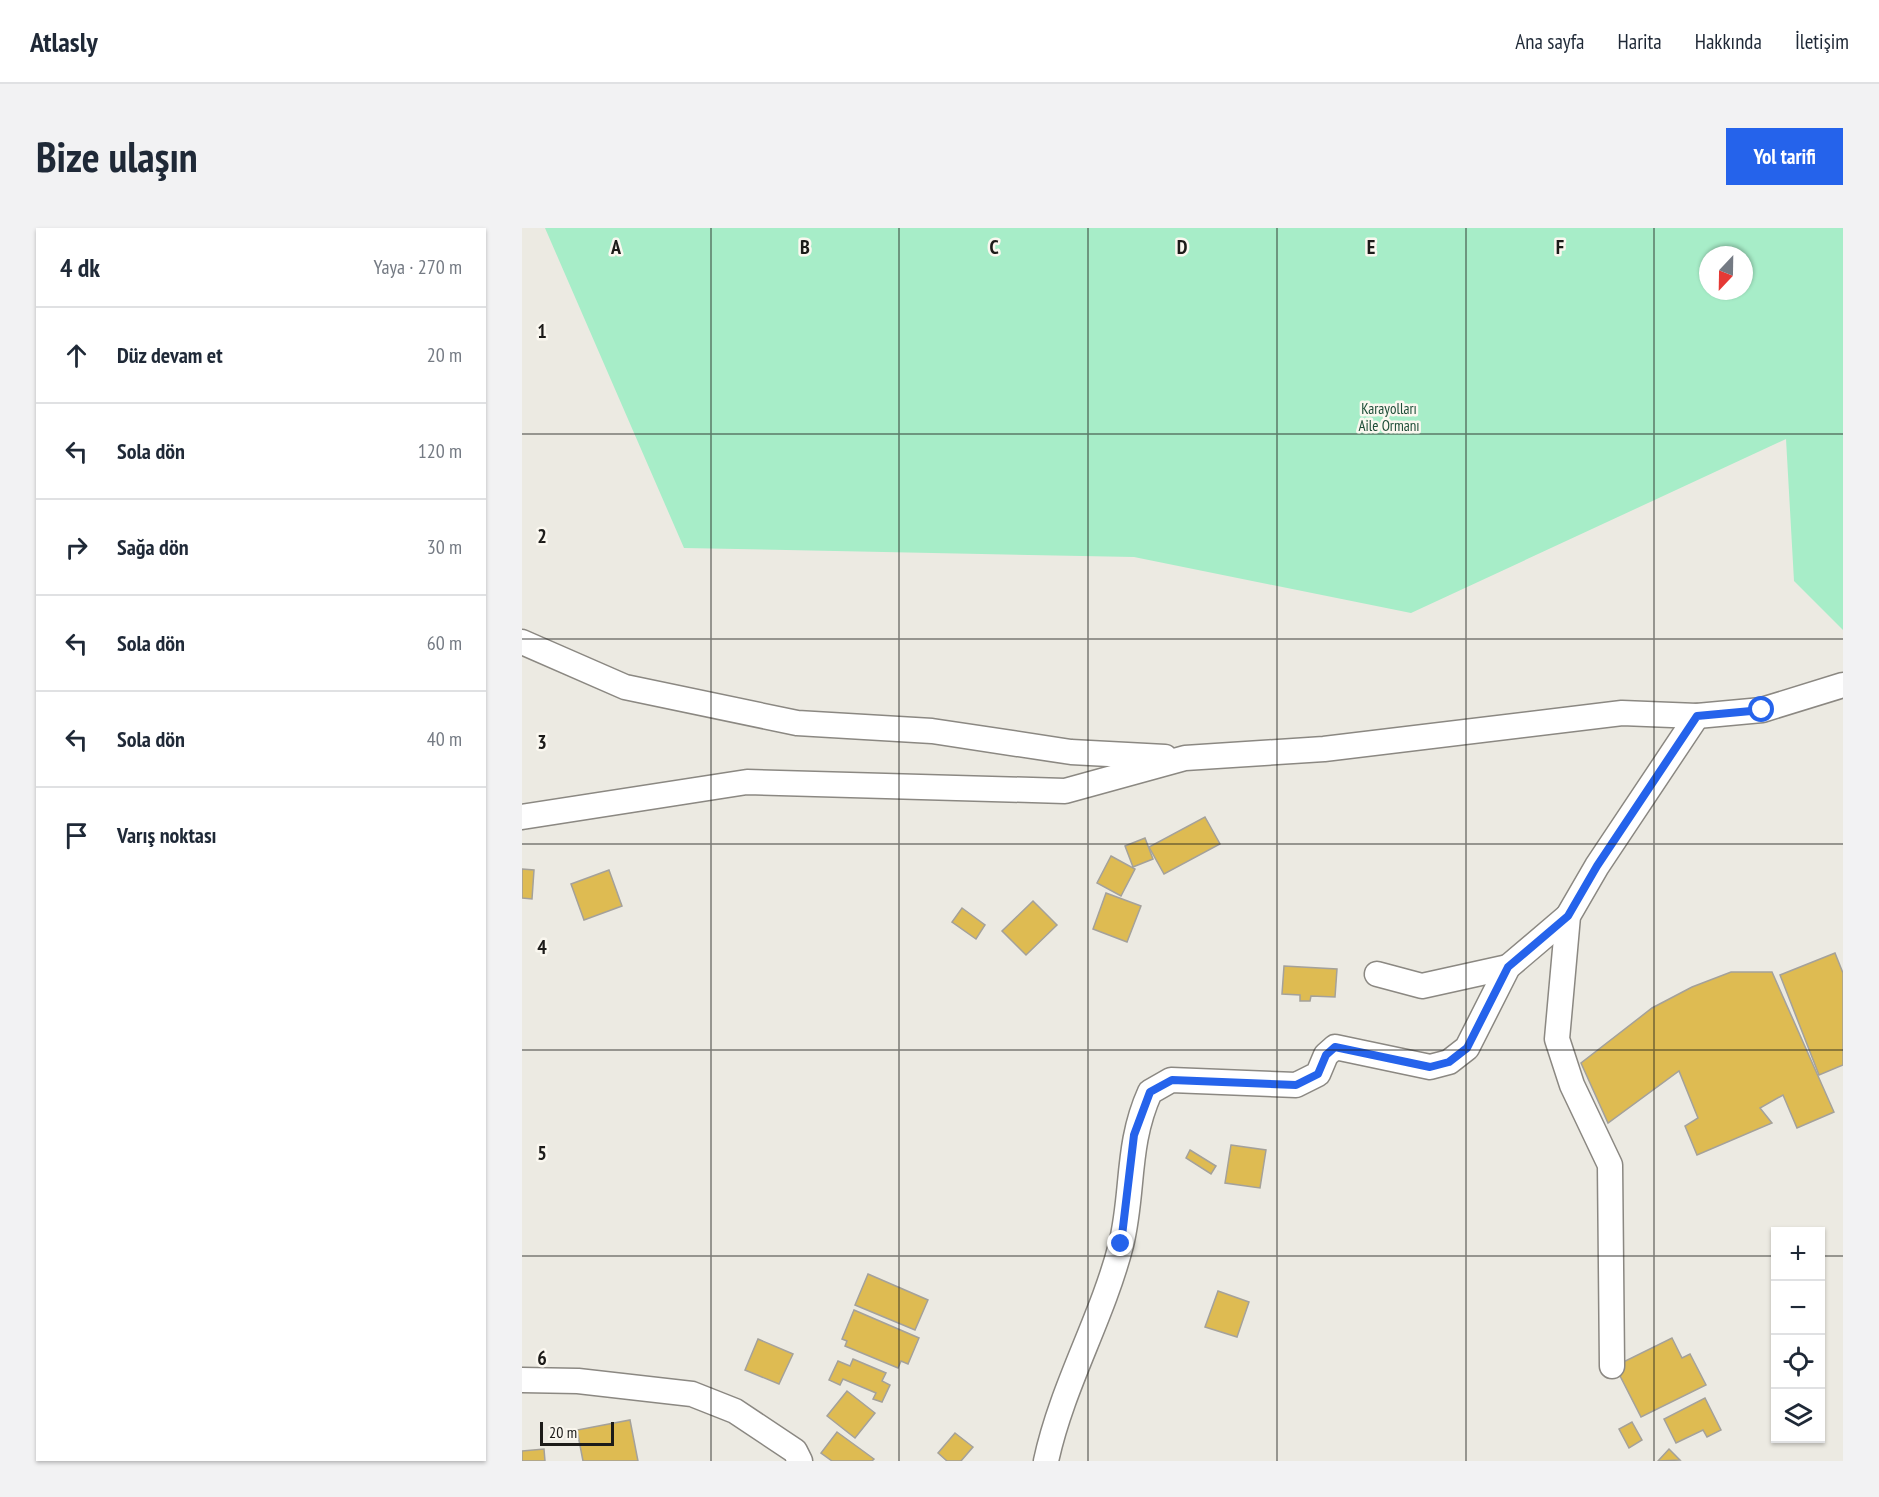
<!DOCTYPE html>
<html lang="tr">
<meta charset="utf-8">
<style>
:root{--surface:#fff;--page:#f2f2f3;--text:#1f2937;--muted:#747a83;--line:#e0e1e3;--accent:#2563eb}
body{margin:0;font-family:"PT Sans Narrow",sans-serif;background:var(--page);color:var(--text)}
.controls{position:absolute;right:18px;bottom:18px;display:grid;overflow:hidden;border-radius:0px;box-shadow:0 2px 4px #0004}
.controls button{width:54px;height:54px;display:grid;place-items:center;padding:0;border:0;border-bottom:2px solid var(--line);background:var(--surface);color:var(--text);font:30px sans-serif}
.compass{position:absolute;left:1177px;top:18px;width:54px;height:54px;border-radius:50%;background:var(--surface);box-shadow:0 2px 4px #0004;rotate:202deg}
.scale{position:absolute;left:18px;bottom:15px;width:74px;box-sizing:border-box;padding-left:6px;border:3px solid #1c1b19;border-top:0;font-size:16px;line-height:21px;white-space:nowrap;color:#1c1b19;-webkit-text-stroke:4px #faf7ef;paint-order:stroke}
.stop{position:absolute;width:18px;height:18px;margin:-14px;border:4px solid #2563eb;border-radius:50%;background:#fff}
.stop.end{background:#2563eb;border-color:#fff;box-shadow:0 2px 6px #0008}
.list{margin:0;padding:0;list-style:none}
h2{display:flex;justify-content:space-between;align-items:center;height:78px;margin:0;padding:0 24px;font-size:26px}
h2 small{font-size:20px;font-weight:400;color:var(--muted)}
.list li{display:grid;grid-template-columns:39px 1fr auto;gap:18px;align-items:center;box-sizing:border-box;height:96px;padding:0 24px;border-top:2px solid var(--line)}
.list b{display:block;font-size:22px;white-space:nowrap}
.list em{font-size:20px;font-style:normal;color:var(--muted)}
.icon{flex:none;width:33px;height:33px;fill:none;stroke:currentColor;stroke-width:2;stroke-linecap:round;stroke-linejoin:round}
.map{position:relative;flex:none;width:1321px;height:1233px;overflow:hidden;border-radius:0px}
header{display:flex;align-items:center;gap:36px;box-sizing:border-box;height:84px;padding:0 30px;background:var(--surface);border-bottom:2px solid var(--line)}
header strong{font-size:28px}
nav{display:flex;gap:33px;margin-inline-start:auto;font-size:21px}
.intro{display:flex;align-items:center;justify-content:space-between;box-sizing:border-box;height:144px;padding:0 36px}
h1{margin:0;font-size:42px}
.button{padding:15px 27px;border-radius:0px;background:var(--accent);color:#fff;font-size:21px;font-weight:700}
main{display:flex;gap:36px;padding:0 36px}
aside{flex:1;background:var(--surface);border-radius:0px;box-shadow:0 2px 4px #0004}
.map>svg:first-child{display:block}
.green{fill:#a7edc8;fill-rule:evenodd}
.building{fill:#debb52;stroke:#a4a19a;stroke-width:1.5}
.lines{fill:none;stroke-linecap:round;stroke-linejoin:round}
.minor-casing{stroke:#8b8882;stroke-width:27}
.minor{stroke:#fff;stroke-width:24}
.route{stroke:#2563eb;stroke-width:8}
.grid{fill:none;stroke:#1c1b19;stroke-width:1.5;stroke-opacity:0.55}
.labels{text-anchor:middle;dominant-baseline:central;stroke-width:5;stroke-linejoin:round;paint-order:stroke}
.park-label{font-size:15px;fill:#1e4d38;stroke:#faf7ef}
.grid-label{font-size:20px;text-anchor:middle;font-weight:bold;fill:#1c1b19;stroke:#faf7ef;stroke-width:5;stroke-linejoin:round;paint-order:stroke}
</style>
<header>
<strong>Atlasly</strong>
<nav><a>Ana sayfa</a><a>Harita</a><a>Hakkında</a><a>İletişim</a></nav>
</header>
<div class="intro"><h1>Bize ulaşın</h1><a class="button">Yol tarifi</a></div>
<main>
<aside>
<h2>4 dk<small>Yaya · 270 m</small></h2>
<ul class="list">
<li><svg class="icon" aria-label="ahead" viewBox="0 0 24 24"><path d="M12 20V5M6 11l6-6 6 6"/></svg><div><b>Düz devam et</b></div><em>20 m</em></li>
<li><svg class="icon" aria-label="left" viewBox="0 0 24 24"><path d="M17 20v-9H6M10 6l-5 5 5 5"/></svg><div><b>Sola dön</b></div><em>120 m</em></li>
<li><svg class="icon" aria-label="right" viewBox="0 0 24 24"><path d="M7 20v-9h11M14 6l5 5-5 5"/></svg><div><b>Sağa dön</b></div><em>30 m</em></li>
<li><svg class="icon" aria-label="left" viewBox="0 0 24 24"><path d="M17 20v-9H6M10 6l-5 5 5 5"/></svg><div><b>Sola dön</b></div><em>60 m</em></li>
<li><svg class="icon" aria-label="left" viewBox="0 0 24 24"><path d="M17 20v-9H6M10 6l-5 5 5 5"/></svg><div><b>Sola dön</b></div><em>40 m</em></li>
<li><svg class="icon" aria-label="arrive" viewBox="0 0 24 24"><path d="M6 21V4h12l-3 4 3 4H6"/></svg><div><b>Varış noktası</b></div></li>
</ul>
</aside>
<div class="map">
<svg width="1321" height="1233" viewBox="0 0 1321 1233">
<rect width="100%" height="100%" fill="#eceae2"/>
<!-- green -->
<path class="green" d="M23,0h1298v402l-49,-49 -8,-142 -375,174 -277,-56 -450,-9zM1186,27h36v36h-36z"/>
<!-- building -->
<g class="building">
<path d="M683,589l15,27 -56,30 -15,-27z"/>
<path d="M623,610l8,21 -20,8 -8,-21z"/>
<path d="M589,628l24,13 -14,27 -24,-13z"/>
<path d="M0,641l12,1 -2,29 -10,-1z"/>
<path d="M87,642l13,36 -38,14 -13,-36z"/>
<path d="M584,665l35,13 -14,36 -34,-13z"/>
<path d="M511,673l24,24 -31,30 -24,-24z"/>
<path d="M440,680l23,17 -9,14 -24,-17z"/>
<path d="M1313,725l8,20v92l-24,10 -39,-100z"/>
<path d="M762,738l53,3 -2,28 -24,-1 -1,5h-10v-6l-18,-1z"/>
<path d="M1209,744h41l62,140 -37,16 -14,-33 -23,13 12,15 -75,32 -12,-29 13,-8 -19,-47 -71,52 -27,-60 71,-55 40,-21z"/>
<path d="M709,917l35,5 -6,38 -35,-5z"/>
<path d="M668,922l26,16 -5,8 -25,-16z"/>
<path d="M346,1046l60,26 -13,30 -60,-25z"/>
<path d="M696,1063l31,11 -12,35 -32,-10z"/>
<path d="M332,1082l65,28 -11,26 -7,-3 -3,7 -53,-22 2,-5 -5,-2z"/>
<path d="M1150,1110l10,20 8,-4 16,31 -65,32 -26,-51z"/>
<path d="M236,1111l35,15 -14,30 -34,-14z"/>
<path d="M331,1131l33,14 -4,8 8,4 -8,17 -9,-3 3,-6 -33,-14 -3,6 -11,-5 9,-19 12,5z"/>
<path d="M325,1163l28,22 -20,25 -28,-22z"/>
<path d="M1183,1170l16,32 -14,7 -4,-7 -27,13 -12,-24z"/>
<path d="M108,1192l8,41h-55l-6,-31z"/>
<path d="M1110,1194l10,18 -13,8 -10,-19z"/>
<path d="M315,1204l37,27 -2,2h-40l-11,-8z"/>
<path d="M433,1205l18,14 -12,14h-14l-9,-8z"/>
<path d="M22,1221l1,12h-23v-10z"/>
<path d="M1147,1221l11,11 -22,1z"/>
</g>
<g class="lines">
<defs>
<g id="minor">
<path d="M0,414l103,45 172,36 135,8 139,21 94,5"/>
<path d="M0,589l225,-35 318,9 120,-33 139,-9 298,-36 75,3 65,-6 81,-25"/>
<path d="M855,746l45,12 86,-19"/>
<path d="M1090,1138l-2,-201 -38,-80 -15,-46 11,-123 29,-50 100,-150"/>
<path d="M0,1152l56,1 114,13 43,17 60,40 5,10"/>
<path d="M524,1233c16,-75 56,-142 75,-216 13,-53 5,-100 29,-153l21,-12 125,5 22,-11 8,-19 9,-8 95,20 19,-5 18,-14 41,-81 60,-51"/>
</g>
</defs>
<!-- minor casing -->
<use href="#minor" class="minor-casing"/>
<!-- minor -->
<use href="#minor" class="minor"/>
</g>
<g class="lines">
<!-- route -->
<path class="route" d="M599,1016l13,-109 16,-43 22,-12 124,5 22,-11 8,-19 9,-8 95,20 19,-5 18,-14 41,-81 60,-51 29,-50 100,-150 65,-6"/>
</g>
<!-- grid -->
<path class="grid" d="M189,0v1233M377,0v1233M566,0v1233M755,0v1233M944,0v1233M1132,0v1233M0,206h1321M0,411h1321M0,616h1321M0,822h1321M0,1028h1254M1298,1028h23"/>
<g class="labels">
<!-- park labels -->
<g class="park-label">
<text x="867" y="180">Karayolları<tspan x="867" dy="17">Aile Ormanı</tspan></text>
</g>
</g>
<g class="grid-label">
<text x="94" y="26">A</text>
<text x="283" y="26">B</text>
<text x="472" y="26">C</text>
<text x="660" y="26">D</text>
<text x="849" y="26">E</text>
<text x="1038" y="26">F</text>
<text x="20" y="110">1</text>
<text x="20" y="315">2</text>
<text x="20" y="521">3</text>
<text x="20" y="726">4</text>
<text x="20" y="932">5</text>
<text x="20" y="1137">6</text>
</g>
</svg>
<div class="controls">
<button>+</button>
<button>−</button>
<button><svg class="icon" aria-label="locate" viewBox="0 0 24 24"><circle cx="12" cy="12" r="6"/><path d="M12 2v4M12 18v4M2 12h4M18 12h4"/></svg></button>
<button><svg class="icon" aria-label="layers" viewBox="0 0 24 24"><path d="M12 4l9 5-9 5-9-5zM3 14l9 5 9-5"/></svg></button>
</div>
<svg class="compass" viewBox="-18 -18 36 36"><path d="M0-13l5 13h-10z" fill="#e53935"/><path d="M0 13l5-13h-10z" fill="#747a83"/></svg>
<div class="scale">20 m</div>
<div class="stop" style="left:1240px;top:482px"></div>
<div class="stop end" style="left:599px;top:1016px"></div>
</div>
</main>
